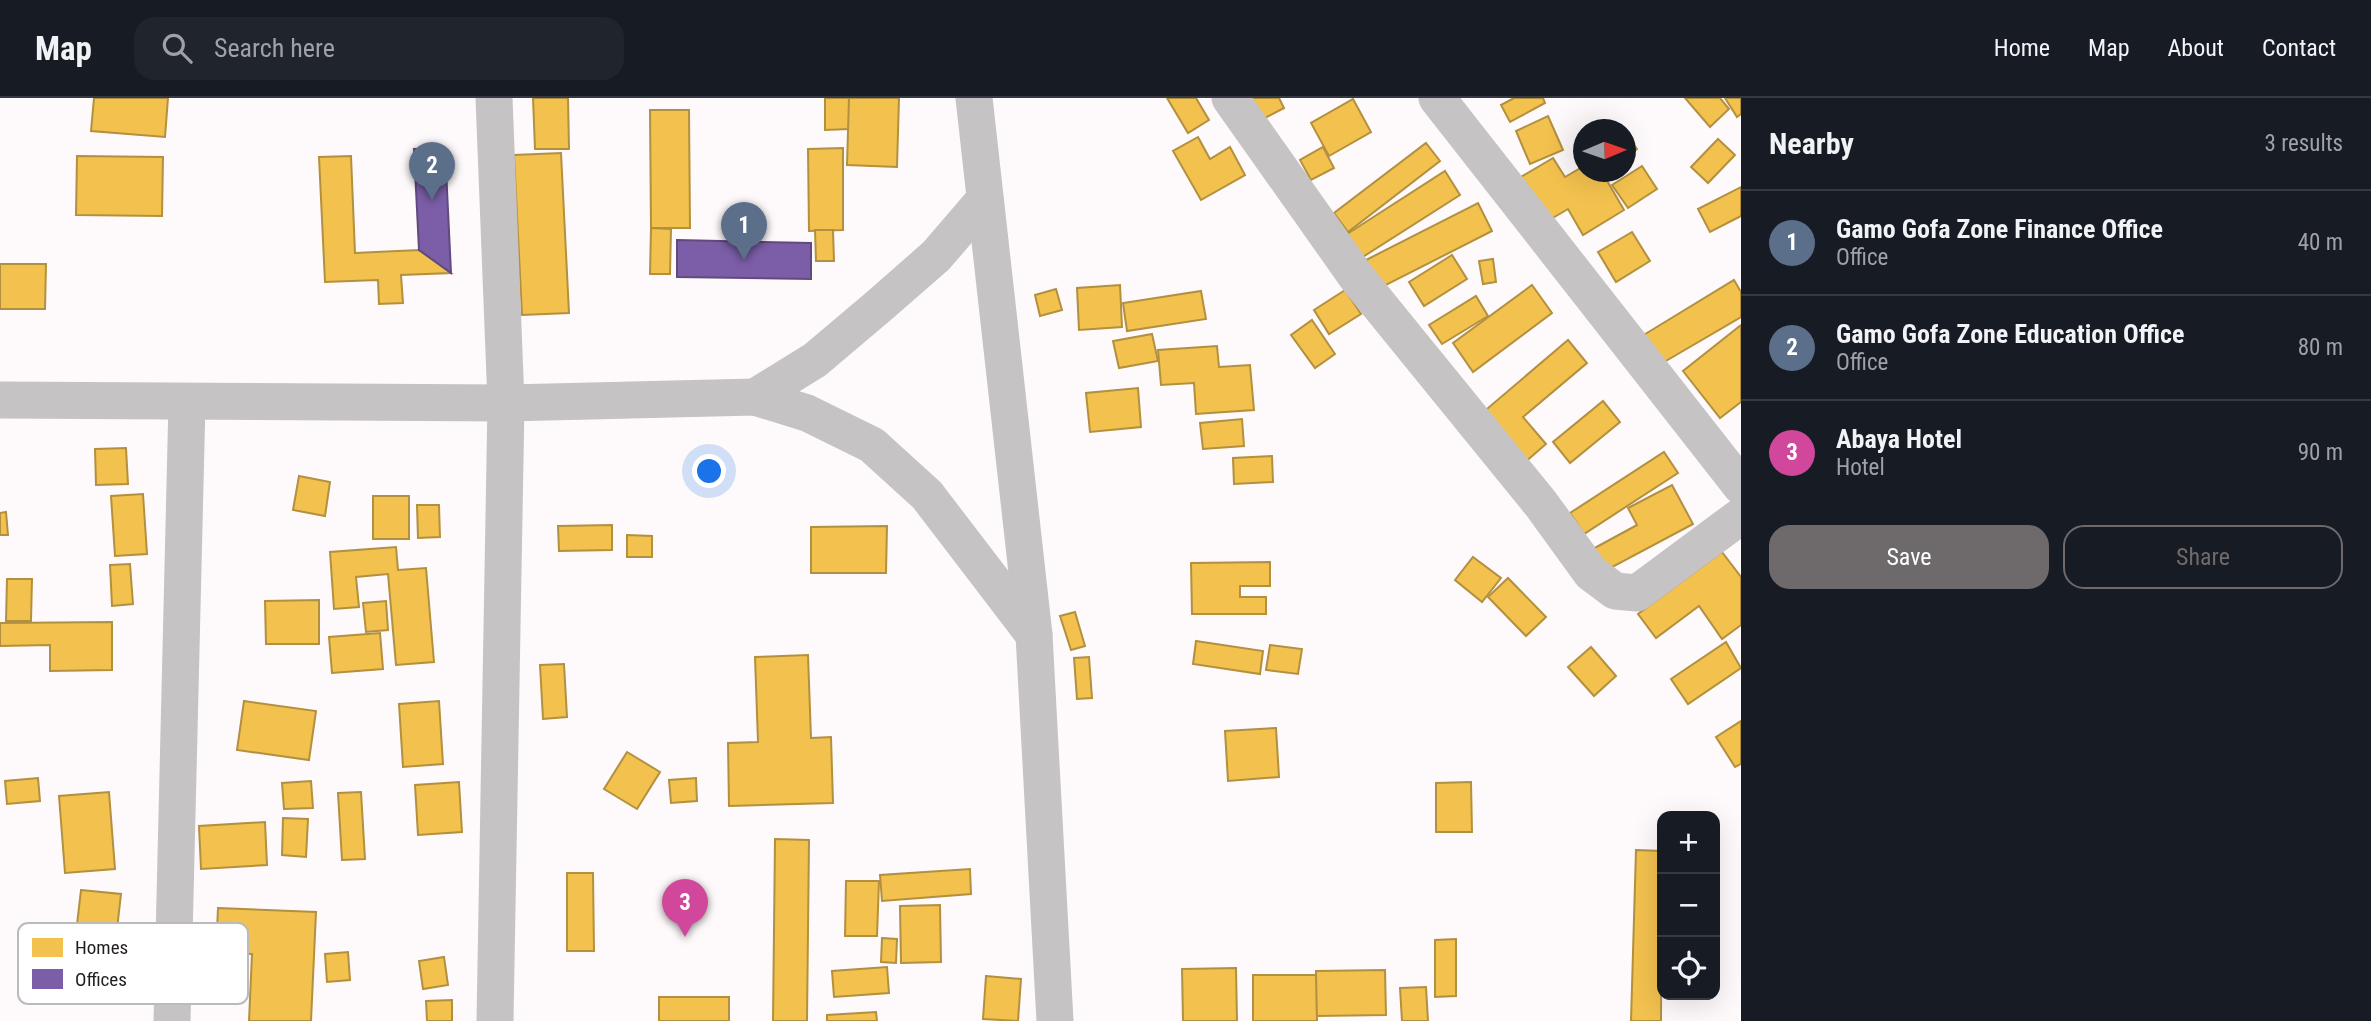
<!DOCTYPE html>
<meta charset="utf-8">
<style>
:root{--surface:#171b24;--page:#20242c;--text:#f1f3f6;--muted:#9ea1a6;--line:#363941;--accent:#6e6a6b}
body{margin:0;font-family:"Roboto Condensed",sans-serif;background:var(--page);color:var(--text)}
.controls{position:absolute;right:21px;bottom:21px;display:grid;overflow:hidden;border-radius:14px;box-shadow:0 7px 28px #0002}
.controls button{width:63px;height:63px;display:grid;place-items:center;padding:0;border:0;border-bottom:2px solid var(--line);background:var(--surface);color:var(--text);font:35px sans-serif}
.compass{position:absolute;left:1573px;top:21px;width:63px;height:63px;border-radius:50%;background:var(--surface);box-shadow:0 7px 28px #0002;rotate:88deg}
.you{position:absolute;left:710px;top:374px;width:24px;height:24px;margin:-18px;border:5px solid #fff;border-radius:50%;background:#1a73e8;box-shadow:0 0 0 10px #1a73e833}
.badge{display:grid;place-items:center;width:46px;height:46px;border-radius:50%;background:var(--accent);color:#fff;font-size:23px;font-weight:700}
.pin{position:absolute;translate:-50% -58px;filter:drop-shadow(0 2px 4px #0008)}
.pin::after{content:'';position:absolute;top:37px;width:24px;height:21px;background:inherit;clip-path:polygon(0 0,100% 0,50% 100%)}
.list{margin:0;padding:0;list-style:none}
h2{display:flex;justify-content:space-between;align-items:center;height:91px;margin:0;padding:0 28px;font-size:30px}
h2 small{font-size:23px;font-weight:400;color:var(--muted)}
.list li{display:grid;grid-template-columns:46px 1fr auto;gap:21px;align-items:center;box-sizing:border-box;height:105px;padding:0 28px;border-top:2px solid var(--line)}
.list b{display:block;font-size:26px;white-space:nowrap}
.list p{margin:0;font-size:23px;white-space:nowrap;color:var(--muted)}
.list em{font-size:23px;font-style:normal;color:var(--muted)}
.actions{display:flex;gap:14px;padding:21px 28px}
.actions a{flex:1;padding:16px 0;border:2px solid var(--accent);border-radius:21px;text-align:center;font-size:24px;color:var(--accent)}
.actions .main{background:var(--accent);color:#fff}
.icon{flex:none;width:38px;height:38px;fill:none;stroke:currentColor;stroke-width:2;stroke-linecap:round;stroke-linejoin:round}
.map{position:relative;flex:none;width:1741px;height:923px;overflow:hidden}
header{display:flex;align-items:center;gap:42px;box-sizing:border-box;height:98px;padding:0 35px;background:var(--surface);border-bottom:2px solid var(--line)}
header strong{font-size:33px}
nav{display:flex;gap:38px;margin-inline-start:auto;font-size:24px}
.search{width:490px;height:63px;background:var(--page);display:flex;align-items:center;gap:18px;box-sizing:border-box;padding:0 24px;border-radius:21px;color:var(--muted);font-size:26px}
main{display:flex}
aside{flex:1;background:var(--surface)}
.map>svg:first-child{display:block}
.homes{fill:#f2c14e;stroke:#b3903f;stroke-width:2}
.offices{fill:#7b5ea7;stroke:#604a7e;stroke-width:2}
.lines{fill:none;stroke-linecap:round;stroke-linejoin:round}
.minor{stroke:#c6c3c4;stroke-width:37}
.key{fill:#fff;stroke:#bcbbbb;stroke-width:2}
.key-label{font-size:19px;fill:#211c1d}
</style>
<header>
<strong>Map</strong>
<div class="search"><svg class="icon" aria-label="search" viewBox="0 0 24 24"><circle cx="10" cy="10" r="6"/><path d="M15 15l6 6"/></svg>Search here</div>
<nav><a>Home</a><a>Map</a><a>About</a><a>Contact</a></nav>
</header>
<main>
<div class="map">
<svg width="1741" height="923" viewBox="0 0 1741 923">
<rect width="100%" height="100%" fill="#fefafb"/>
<!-- homes -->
<g class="homes">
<path d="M94,0h74l-3,39 -74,-6z"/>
<path d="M533,0h35l1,51h-34z"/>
<path d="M825,0h25v31l-25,1z"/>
<path d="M849,0h50l-2,69 -50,-2z"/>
<path d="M1167,0h29l13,22 -21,13z"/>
<path d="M1253,0h26l5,10 -23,12 -11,-20z"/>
<path d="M1514,0h29l2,5 -35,19 -9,-17z"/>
<path d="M1685,0h35l9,11 -19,18z"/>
<path d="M1725,0h16v16l-4,3z"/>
<path d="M1353,1l18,33 -42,24 -18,-33z"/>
<path d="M650,12h39l1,118h-39z"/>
<path d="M1548,18l15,34 -33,14 -14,-33z"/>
<path d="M1626,37l11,14 -11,10z"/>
<path d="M1198,39l12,22 20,-12 15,28 -44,25 -28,-49z"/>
<path d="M1718,41l17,16 -27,28 -17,-16z"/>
<path d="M1426,45l14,18 -92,71 -14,-19z"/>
<path d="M1323,49l11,21 -23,12 -11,-20z"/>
<path d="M843,50v82l-34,1 -1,-82z"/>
<path d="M561,55l8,160 -47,2 -8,-160z"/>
<path d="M77,58l86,1 -1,59 -86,-1z"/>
<path d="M351,58l4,97 64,-3 32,23 -50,2 2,28 -24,1 -1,-24 -53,2 -6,-125z"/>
<path d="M1553,60l12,19 19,-11v6h18l22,38 -41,25 -15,-26 -22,13 -27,-44z"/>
<path d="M1642,68l15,23 -29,19 -16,-23z"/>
<path d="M1445,73l15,24 -102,65 -14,-24z"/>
<path d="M1741,89v29l-31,16 -12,-23z"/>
<path d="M1478,105l14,28 -112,57 -14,-28z"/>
<path d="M651,130l20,1 -1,45h-20z"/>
<path d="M815,132h18l1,31h-18z"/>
<path d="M1632,134l18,29 -34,21 -18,-30z"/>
<path d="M1452,157l15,24 -43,27 -15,-24z"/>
<path d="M1493,161l3,23 -13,2 -4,-23z"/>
<path d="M0,166h46l-1,45h-45z"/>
<path d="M1734,182l7,12v25l-82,48 -17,-29z"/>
<path d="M1120,187l2,42 -43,3 -2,-42z"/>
<path d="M1532,187l20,28 -79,59 -20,-29z"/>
<path d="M1056,191l6,21 -22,6 -5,-21z"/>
<path d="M1345,192l16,24 -32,20 -15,-24z"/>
<path d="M1201,193l5,28 -79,12 -4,-28z"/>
<path d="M1476,198l12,20 -46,28 -13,-19z"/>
<path d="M1312,222l23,34 -20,14 -24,-33z"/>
<path d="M1741,227v77l-21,16 -37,-47z"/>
<path d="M1152,236l6,27 -39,7 -6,-27z"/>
<path d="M1568,242l19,23 -64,54 23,27 -23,20 -42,-50z"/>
<path d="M1217,248l2,21 31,-2 4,45 -58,4 -2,-31 -33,2 -3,-35z"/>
<path d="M1138,290l3,39 -51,5 -4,-39z"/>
<path d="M1603,303l17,21 -50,41 -17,-21z"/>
<path d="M1242,321l2,27 -41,3 -3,-26z"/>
<path d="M126,350l2,36 -32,1 -1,-36z"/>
<path d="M1664,354l14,21 -94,61 -14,-21z"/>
<path d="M1272,358l1,26 -39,2 -1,-26z"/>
<path d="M299,378l31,6 -5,34 -32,-6z"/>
<path d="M1672,387l21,39 -90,48 -12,-22 46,-25 -9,-17z"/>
<path d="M143,396l4,60 -32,2 -4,-60z"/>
<rect x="373" y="398" width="36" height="43"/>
<path d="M417,407h22l1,32 -22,1z"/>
<path d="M6,414l2,23h-8v-22z"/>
<path d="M612,427v25l-53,1 -1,-25z"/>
<path d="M887,428l-1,47h-75v-46z"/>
<path d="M627,437l25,1v21h-25z"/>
<path d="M396,449l2,23 28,-2 8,94 -38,3 -8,-91 -32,3 3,30 -25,2 -4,-57z"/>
<path d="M1722,454l19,25v48l-19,14 -23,-33 -43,32 -18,-24z"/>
<path d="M1473,459l28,21 -19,24 -27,-22z"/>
<path d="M1270,464v24h-30v11h26v17h-74l-1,-51z"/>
<path d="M130,466l3,40 -21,2 -2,-41z"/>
<path d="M1508,480l38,39 -20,19 -38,-39z"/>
<path d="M7,481h25l-1,42h-25z"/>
<path d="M319,502v44h-53l-1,-43z"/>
<path d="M386,503l2,29 -22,2 -3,-29z"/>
<path d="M1075,514l10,34 -14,4 -11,-34z"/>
<path d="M112,524v48l-62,1v-26l-50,1v-23z"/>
<path d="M380,535l3,36 -51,4 -3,-36z"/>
<path d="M1196,543l67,10 -3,23 -67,-10z"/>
<path d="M1726,544l15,26 -53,36 -17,-25z"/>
<path d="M1270,547l32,4 -4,25 -32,-4z"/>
<path d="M1591,549l25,29 -22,20 -26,-29z"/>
<path d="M808,557l3,83 20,-1 2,66 -104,3 -1,-63 30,-1 -3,-85z"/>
<path d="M1089,559l3,41 -15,1 -3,-41z"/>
<path d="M564,566l3,53 -24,2 -3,-54z"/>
<path d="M244,603l72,10 -7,49 -72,-10z"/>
<path d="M439,603l4,63 -40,3 -4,-63z"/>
<path d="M1741,623v43l-6,3 -19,-30z"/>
<path d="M1276,630l3,49 -51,4 -3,-50z"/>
<path d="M627,654l33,20 -23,37 -33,-20z"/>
<path d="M38,680l2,23 -33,3 -2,-23z"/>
<path d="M696,680l1,23 -26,2 -2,-23z"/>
<path d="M311,683l2,27 -29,1 -2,-26z"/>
<path d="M459,684l3,50 -44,3 -3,-50z"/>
<path d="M1471,684l1,50h-36v-49z"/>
<path d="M109,694l6,77 -50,4 -6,-77z"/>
<path d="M361,694l4,67 -23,1 -4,-67z"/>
<path d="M283,720l25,1 -2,38 -24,-2z"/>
<path d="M265,724l2,43 -66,4 -2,-43z"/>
<path d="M775,741l34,1 -2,181h-34z"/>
<path d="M1636,752l26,1 -1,170h-30z"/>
<path d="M970,771l1,25 -89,7 -2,-26z"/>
<path d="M567,775h26l1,78h-27z"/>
<path d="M846,783h33l-2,55h-32z"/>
<path d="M81,792l40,4 -5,44 -40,-5z"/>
<path d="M940,807l1,57 -40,1 -1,-57z"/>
<path d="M218,810l98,4 -5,109h-62l3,-67 -36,-1z"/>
<path d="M882,840l15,1 -1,24 -15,-1z"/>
<path d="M1456,841v57l-21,1v-57z"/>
<path d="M348,854l2,28 -23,2 -2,-28z"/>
<path d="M444,859l4,28 -25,4 -4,-28z"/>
<path d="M887,869l2,26 -55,4 -2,-26z"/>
<path d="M1236,870l1,53h-54l-1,-52z"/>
<path d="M1385,872l1,45 -70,1v-45z"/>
<path d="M1253,877h63l1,46h-64z"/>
<path d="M986,878l35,3 -3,42 -35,-2z"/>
<path d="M1426,889l2,34h-26l-2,-33z"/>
<rect x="659" y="899" width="70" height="24"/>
<path d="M452,902v21h-25l-1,-20z"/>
<path d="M876,914l1,9h-50v-6z"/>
</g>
<!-- offices -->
<g class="offices">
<path d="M445,50l6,125 -32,-23 -5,-101z"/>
<path d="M677,142l134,3v36l-134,-2z"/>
</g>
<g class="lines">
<!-- minor -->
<g class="minor">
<path d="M494,0l12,305 -11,618"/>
<path d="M974,0l60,537 21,386"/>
<path d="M1230,0l128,181 183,225 50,69 24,18 22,2 104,-77"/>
<path d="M1437,0l304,388"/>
<path d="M755,299l60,-37 65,-55 56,-49 49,-57"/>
<path d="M0,302l506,3 249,-6 52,16 65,32 55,50 107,140"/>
<path d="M172,923l15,-619"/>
</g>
</g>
<!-- legend -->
<rect x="18" y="825" width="230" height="81" rx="10" class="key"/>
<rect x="32" y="840" width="31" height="19" fill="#f2c14e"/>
<rect x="32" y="871" width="31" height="20" fill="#7b5ea7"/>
<g class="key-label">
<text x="75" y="856">Homes</text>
<text x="75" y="888">Offices</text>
</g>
</svg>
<div class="controls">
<button>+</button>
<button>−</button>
<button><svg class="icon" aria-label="locate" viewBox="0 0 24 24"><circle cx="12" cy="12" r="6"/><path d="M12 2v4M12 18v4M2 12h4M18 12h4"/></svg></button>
</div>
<svg class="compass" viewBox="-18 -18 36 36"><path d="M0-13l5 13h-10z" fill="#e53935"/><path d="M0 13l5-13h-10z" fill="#9ea1a6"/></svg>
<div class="you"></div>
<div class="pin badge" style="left:744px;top:162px;background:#5c6f8a">1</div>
<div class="pin badge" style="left:432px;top:102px;background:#5c6f8a">2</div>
<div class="pin badge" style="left:685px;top:839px;background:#d1479c">3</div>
</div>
<aside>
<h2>Nearby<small>3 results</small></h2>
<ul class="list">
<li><span class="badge" style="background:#5c6f8a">1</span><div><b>Gamo Gofa Zone Finance Office</b><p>Office</p></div><em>40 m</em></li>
<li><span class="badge" style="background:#5c6f8a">2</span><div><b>Gamo Gofa Zone Education Office</b><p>Office</p></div><em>80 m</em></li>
<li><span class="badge" style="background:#d1479c">3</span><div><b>Abaya Hotel</b><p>Hotel</p></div><em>90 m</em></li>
</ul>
<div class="actions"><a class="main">Save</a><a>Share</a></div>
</aside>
</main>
